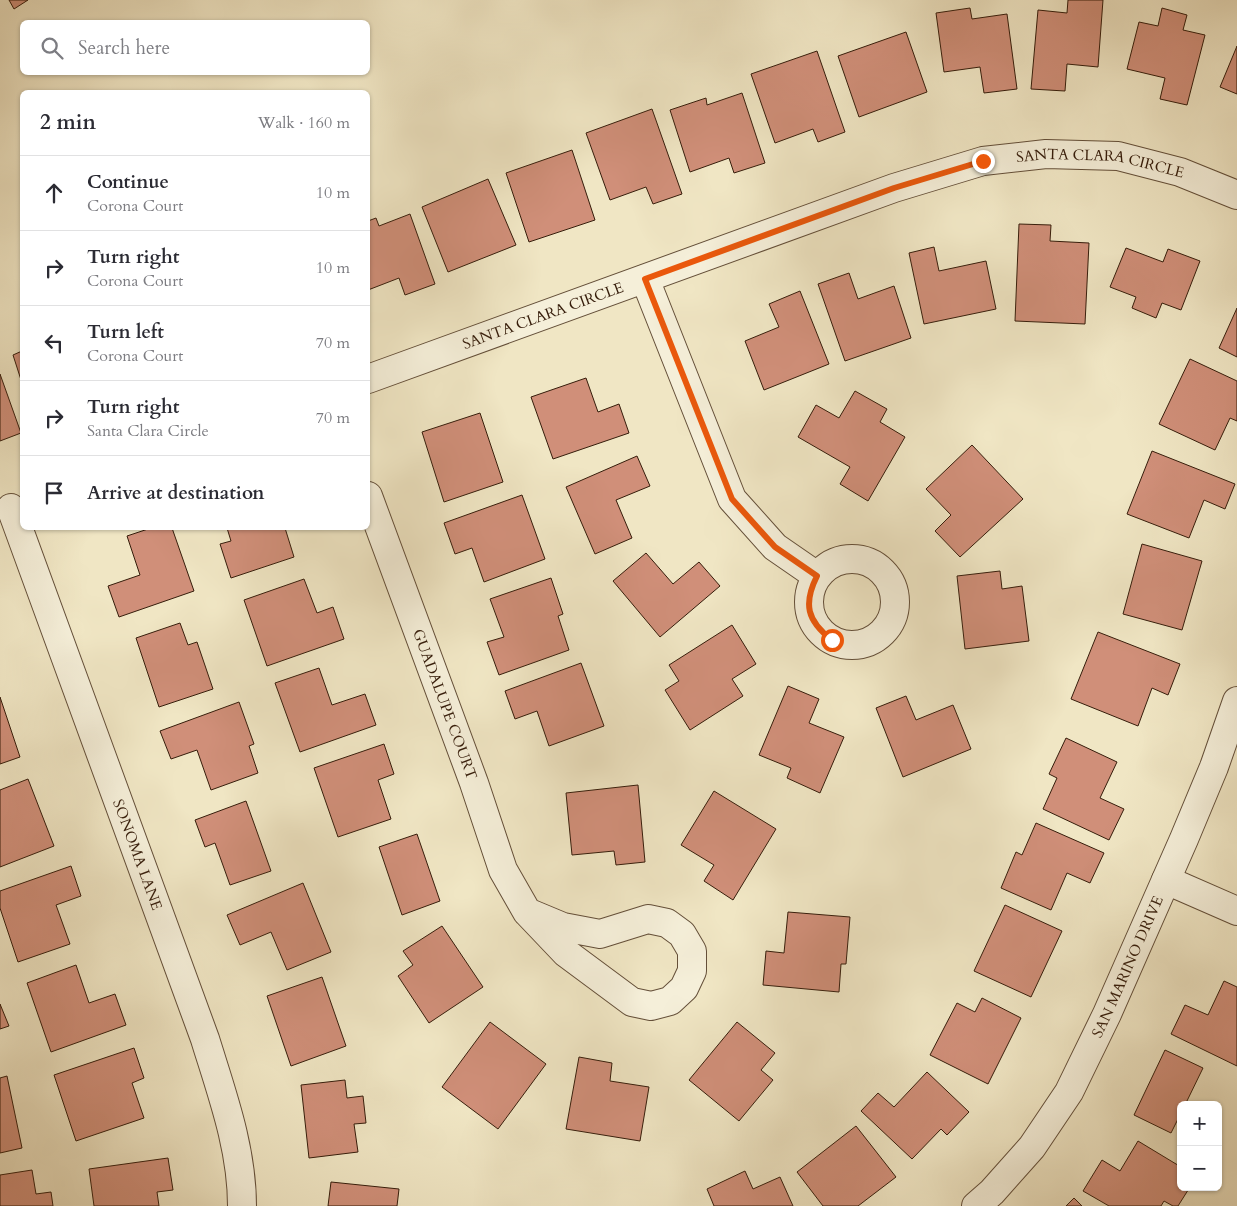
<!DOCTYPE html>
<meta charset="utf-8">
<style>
:root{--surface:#fff;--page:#f2f2f3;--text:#2b2b33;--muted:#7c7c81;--line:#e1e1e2}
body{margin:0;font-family:Cardo,serif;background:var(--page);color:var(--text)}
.controls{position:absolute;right:15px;bottom:15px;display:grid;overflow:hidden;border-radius:8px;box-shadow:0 1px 4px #0004}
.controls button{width:45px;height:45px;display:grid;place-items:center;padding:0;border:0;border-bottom:1px solid var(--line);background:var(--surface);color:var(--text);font:25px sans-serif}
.stop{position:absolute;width:15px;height:15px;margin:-11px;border:4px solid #ea580c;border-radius:50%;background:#fff}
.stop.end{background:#ea580c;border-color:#fff;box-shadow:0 1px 5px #0008}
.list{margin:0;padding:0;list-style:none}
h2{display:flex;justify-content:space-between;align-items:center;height:65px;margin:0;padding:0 20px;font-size:21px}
h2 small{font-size:16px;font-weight:400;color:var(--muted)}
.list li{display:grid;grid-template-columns:32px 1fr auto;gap:15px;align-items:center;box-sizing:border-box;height:75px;padding:0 20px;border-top:1px solid var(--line)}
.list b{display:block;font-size:19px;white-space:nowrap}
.list p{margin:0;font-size:16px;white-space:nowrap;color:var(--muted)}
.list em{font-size:16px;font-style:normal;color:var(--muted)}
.icon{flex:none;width:28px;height:28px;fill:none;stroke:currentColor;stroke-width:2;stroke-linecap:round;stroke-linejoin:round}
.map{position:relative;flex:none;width:1237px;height:1206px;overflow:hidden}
.search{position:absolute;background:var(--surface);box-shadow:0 1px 4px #0004;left:20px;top:20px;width:350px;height:55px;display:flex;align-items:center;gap:12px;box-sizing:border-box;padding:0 18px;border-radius:8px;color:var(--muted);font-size:19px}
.panel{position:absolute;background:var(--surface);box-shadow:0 1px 4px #0004;left:20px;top:90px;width:350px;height:440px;border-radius:8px}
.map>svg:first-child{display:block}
.building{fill:#d08f79;stroke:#361d0b}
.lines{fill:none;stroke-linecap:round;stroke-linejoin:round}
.street-casing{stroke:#644f39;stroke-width:30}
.street{stroke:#f5efd9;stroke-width:28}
.route{stroke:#ea580c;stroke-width:6}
.labels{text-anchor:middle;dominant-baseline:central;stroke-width:4.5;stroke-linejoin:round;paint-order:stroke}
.street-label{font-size:15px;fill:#361d0b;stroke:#f5efd9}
</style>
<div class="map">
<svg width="1237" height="1206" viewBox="0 0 1237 1206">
<rect width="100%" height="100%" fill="#f0e6c4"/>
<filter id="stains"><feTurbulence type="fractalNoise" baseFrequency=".004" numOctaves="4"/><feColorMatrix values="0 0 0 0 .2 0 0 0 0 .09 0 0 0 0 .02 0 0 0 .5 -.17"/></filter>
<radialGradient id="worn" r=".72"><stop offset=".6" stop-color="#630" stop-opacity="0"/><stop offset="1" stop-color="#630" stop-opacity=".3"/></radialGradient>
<!-- building -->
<g class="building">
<path d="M9,0h19l-14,9z"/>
<path d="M1068,0h35l-5,67 -31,-3 -2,27 -34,-2 7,-79 29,3z"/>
<path d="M970,8l2,11 35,-5 10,75 -33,4 -4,-26 -36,5 -8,-59z"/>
<path d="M1162,8l25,7 -4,15 22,5 -18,70 -27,-6 5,-21 -38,-9 12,-47 19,4z"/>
<path d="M906,32l21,60 -68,25 -21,-61z"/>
<path d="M1237,46v48l-17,-7z"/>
<path d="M817,51l28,81 -27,10 -5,-13 -38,14 -24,-69z"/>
<path d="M742,93l23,70 -31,10 -5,-15 -39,14 -20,-62 36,-12 1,7z"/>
<path d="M652,109l30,85 -29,10 -7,-17 -36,13 -24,-67z"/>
<path d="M572,150l23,70 -66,22 -23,-69z"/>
<path d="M488,179l28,66 -68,27 -26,-65z"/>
<path d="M410,214l25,70 -30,11 -6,-17 -31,12v-69l8,-3 3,8z"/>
<path d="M1019,224l32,1 -1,16 39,2 -4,81 -70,-3z"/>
<path d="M934,247l5,24 47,-10 10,48 -72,15 -15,-71z"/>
<path d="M1126,248l37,14 5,-13 32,12 -19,49 -19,-7 -6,15 -24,-10 4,-11 -26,-10z"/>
<path d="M849,273l9,26 36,-13 17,52 -66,23 -27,-77z"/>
<path d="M800,291l29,73 -65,26 -19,-49 34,-14 -10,-23z"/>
<path d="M1237,308v49l-18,-9z"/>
<path d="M22,351v32l-9,-28z"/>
<path d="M1190,359l47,22v40l-7,-3 -15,32 -56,-26z"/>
<path d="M0,374l21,59 -21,8z"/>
<path d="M586,378l12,34 21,-8 10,29 -76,26 -22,-62z"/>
<path d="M855,391l32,18 -7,13 25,15 -37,64 -28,-17 10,-17 -52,-30 18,-32 23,13z"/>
<path d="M480,413l23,69 -59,20 -22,-70z"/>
<path d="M972,445l51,54 -63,58 -25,-26 16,-16 -25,-26z"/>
<path d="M1152,451l83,33 -10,25 -21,-9 -15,38 -62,-24z"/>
<path d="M637,456l13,30 -34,14 16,38 -37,16 -29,-67z"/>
<path d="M522,495l23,64 -61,23 -12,-34 -17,6 -11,-31z"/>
<path d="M151,528h21l22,63 -75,26 -11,-31 32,-11 -13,-39z"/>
<path d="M227,528h58l9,29 -63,21 -11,-34 11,-3z"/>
<path d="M1142,544l60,17 -20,69 -59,-16z"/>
<path d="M646,553l27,31 26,-22 21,24 -60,51 -47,-56z"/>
<path d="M1000,571l2,18 20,-3 7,55 -64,8 -8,-73z"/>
<path d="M551,578l12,36 -5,2 11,34 -70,25 -12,-33 17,-5 -14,-38z"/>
<path d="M304,579l13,34 16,-6 11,32 -77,27 -23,-66z"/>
<path d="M180,623l8,22 9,-3 16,47 -54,18 -23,-69z"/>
<path d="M732,625l24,39 -24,15 11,17 -53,34 -25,-40 14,-9 -10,-16z"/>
<path d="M1098,632l82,32 -12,31 -16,-7 -14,38 -67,-27z"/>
<path d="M581,663l23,63 -55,20 -12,-35 -22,8 -10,-28z"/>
<path d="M319,668l13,37 33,-11 11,31 -76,27 -25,-69z"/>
<path d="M788,686l31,13 -10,24 35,14 -24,56 -33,-15 4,-10 -32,-13z"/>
<path d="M906,696l10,24 37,-15 18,44 -68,28 -27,-69z"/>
<path d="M0,697l20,60 -20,7z"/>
<path d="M239,702l15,42 -5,2 9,27 -47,17 -14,-40 -26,9 -11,-28z"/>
<path d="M1066,738l51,24 -17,36 24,11 -15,31 -66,-31 14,-31 -8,-4z"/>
<path d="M384,744l10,30 -16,6 13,39 -53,18 -24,-69z"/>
<path d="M28,779l26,67 -54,21v-77z"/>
<path d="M638,785l7,77 -29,3 -2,-14 -42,4 -6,-62z"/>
<path d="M714,791l62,38 -43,71 -29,-19 10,-16 -33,-20z"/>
<path d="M246,801l25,70 -41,14 -15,-42 -10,4 -10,-27z"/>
<path d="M1036,823l68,30 -14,30 -23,-10 -16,37 -50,-22 15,-36 6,3z"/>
<path d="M417,834l23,67 -38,14 -23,-68z"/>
<path d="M71,866l10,30 -25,9 14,39 -52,18 -18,-54v-17z"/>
<path d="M303,883l28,69 -44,18 -16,-38 -31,13 -13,-30z"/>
<path d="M1005,905l57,26 -31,66 -57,-26z"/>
<path d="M788,912l62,5 -4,47h-5l-2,28 -76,-7 3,-34 18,2z"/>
<path d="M442,926l41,61 -54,36 -31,-47 15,-11 -10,-14z"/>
<path d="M76,965l13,38 26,-9 11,31 -75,27 -24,-69z"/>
<path d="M322,977l24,69 -55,20 -24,-70z"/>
<path d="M1224,981l13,6v79l-66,-32 14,-29 23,10z"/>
<path d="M982,998l39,20 -33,66 -58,-29 27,-52 18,9z"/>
<path d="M0,1004l9,22 -9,3z"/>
<path d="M490,1022l56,42 -48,65 -56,-42z"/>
<path d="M737,1022l38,31 -14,17 12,10 -34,41 -50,-41z"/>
<path d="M134,1048l10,30 -12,5 12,35 -68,23 -22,-66z"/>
<path d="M1165,1050l38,18 -18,37h-4v8l-10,20 -37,-18z"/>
<path d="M579,1057l33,6 -2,18 39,6 -9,54 -74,-12z"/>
<path d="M927,1072l42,40 -22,23 -6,-6 -29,30 -51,-48 17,-18 16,14z"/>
<path d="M7,1076l15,72 -22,5v-75z"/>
<path d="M345,1080l2,18 16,-2 3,27 -12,1 4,28 -49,6 -8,-73z"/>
<path d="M856,1126l40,51 -38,29h-35l-26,-34z"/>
<path d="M1138,1141l43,26v20h9l-12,19h-5l-9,-5 -3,5h-52l-26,-15 19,-31 18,11z"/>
<path d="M168,1158l5,32 -16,2 2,14h-65l-5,-37z"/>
<path d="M32,1170l4,24 15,-2 2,14h-53v-31z"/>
<path d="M745,1171l8,18 27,-12 13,29h-79l-7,-17z"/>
<path d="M331,1182l68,7 -2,17h-69z"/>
<path d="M1074,1198l8,8h-16z"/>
</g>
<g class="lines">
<defs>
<g id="street">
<path d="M645,279l87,220 43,48 42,29"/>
<path id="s1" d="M368,379l526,-191 89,-27 63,-7 72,2 62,16 57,23"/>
<path id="s2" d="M368,496l106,287 29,87 24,42 39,41 66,49 19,4 19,-5 14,-13 8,-17v-20l-10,-17 -15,-11 -19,-4 -48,15 -37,-7 -36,-15"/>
<path id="s3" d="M11,508l194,531c17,55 37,109 37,167"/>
<circle cx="852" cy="602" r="43"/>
<path d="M1166,880l71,31"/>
<path id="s4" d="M976,1206l16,-14 40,-45 37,-55 38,-78 77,-175 30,-72 23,-66"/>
</g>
</defs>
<!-- street casing -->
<use href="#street" class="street-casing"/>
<!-- street -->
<use href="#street" class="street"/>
</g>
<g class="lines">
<!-- route -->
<path class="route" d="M832,640c-25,-19 -29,-36 -15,-64l-42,-29 -43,-48 -87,-220 249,-91 89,-27"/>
</g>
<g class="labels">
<!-- street labels -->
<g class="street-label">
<text stroke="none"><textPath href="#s1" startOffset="771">SANTA CLARA CIRCLE</textPath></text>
<text stroke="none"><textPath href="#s1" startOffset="186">SANTA CLARA CIRCLE</textPath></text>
<text stroke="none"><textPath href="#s2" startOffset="222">GUADALUPE COURT</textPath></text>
<text stroke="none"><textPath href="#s3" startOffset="369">SONOMA LANE</textPath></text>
<text stroke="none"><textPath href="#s4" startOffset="286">SAN MARINO DRIVE</textPath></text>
</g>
</g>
<rect width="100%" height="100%" filter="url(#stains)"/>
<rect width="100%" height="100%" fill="url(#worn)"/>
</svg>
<div class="controls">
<button>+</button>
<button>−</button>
</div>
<div class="stop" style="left:832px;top:640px"></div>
<div class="stop end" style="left:983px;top:161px"></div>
<div class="search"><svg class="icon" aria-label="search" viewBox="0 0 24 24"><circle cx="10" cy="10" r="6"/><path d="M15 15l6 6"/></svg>Search here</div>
<section class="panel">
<h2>2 min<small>Walk · 160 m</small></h2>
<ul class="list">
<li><svg class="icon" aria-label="ahead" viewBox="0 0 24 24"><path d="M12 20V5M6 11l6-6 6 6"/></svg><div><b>Continue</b><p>Corona Court</p></div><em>10 m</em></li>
<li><svg class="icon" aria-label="right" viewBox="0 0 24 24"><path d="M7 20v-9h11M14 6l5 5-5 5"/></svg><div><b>Turn right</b><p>Corona Court</p></div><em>10 m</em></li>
<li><svg class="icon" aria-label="left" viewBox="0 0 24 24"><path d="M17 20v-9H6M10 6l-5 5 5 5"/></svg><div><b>Turn left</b><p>Corona Court</p></div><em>70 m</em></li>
<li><svg class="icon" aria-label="right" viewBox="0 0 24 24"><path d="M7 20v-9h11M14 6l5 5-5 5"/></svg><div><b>Turn right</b><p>Santa Clara Circle</p></div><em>70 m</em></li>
<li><svg class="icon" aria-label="arrive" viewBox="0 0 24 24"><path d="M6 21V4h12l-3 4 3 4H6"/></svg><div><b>Arrive at destination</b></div></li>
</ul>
</section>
</div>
